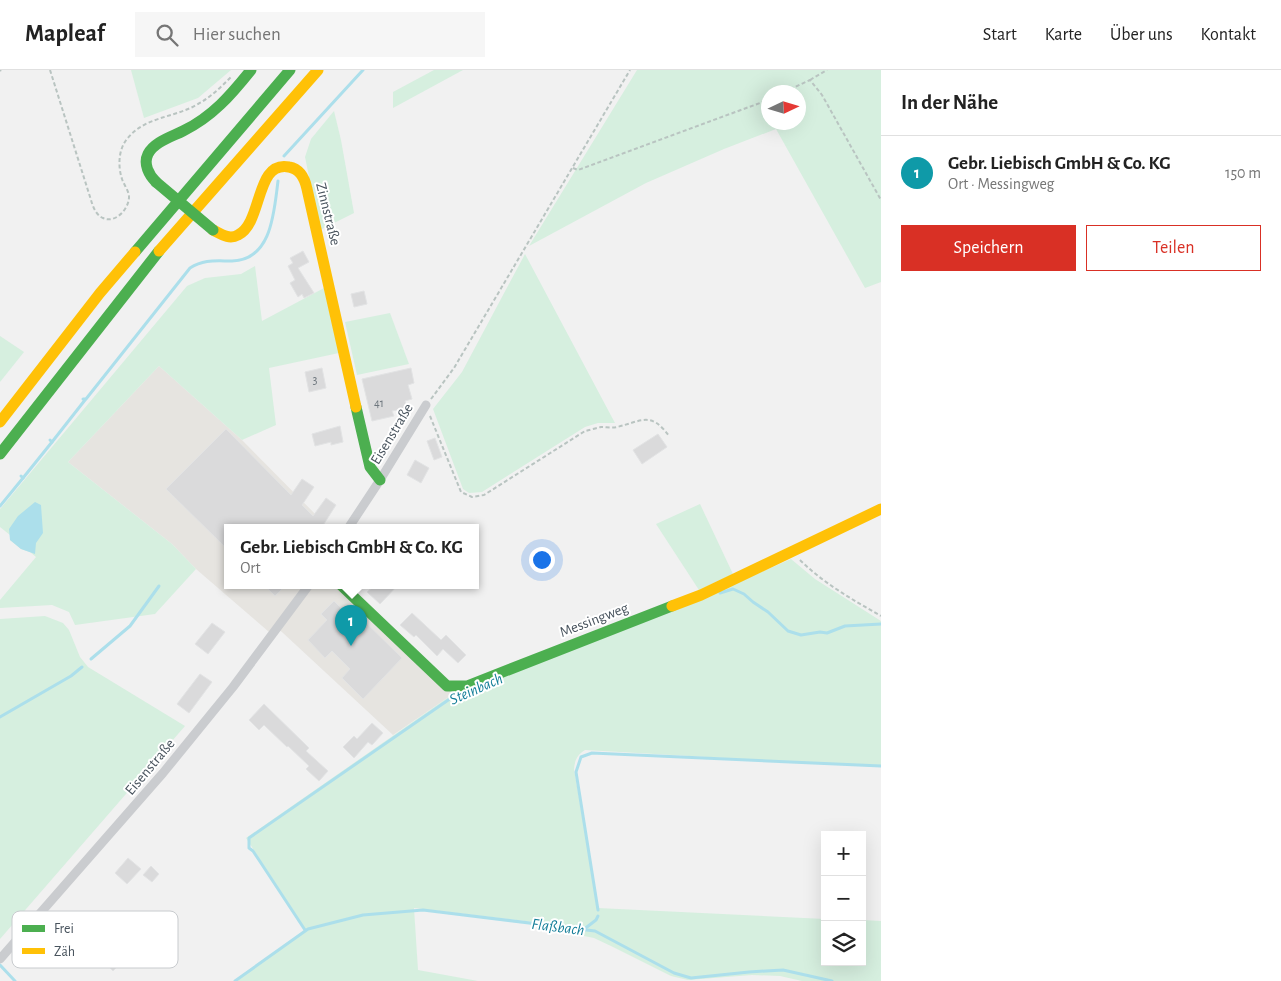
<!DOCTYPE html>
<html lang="de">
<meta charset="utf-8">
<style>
:root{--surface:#fff;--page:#f6f6f6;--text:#222;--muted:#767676;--line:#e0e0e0;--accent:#d93025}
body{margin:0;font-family:"Alegreya Sans",sans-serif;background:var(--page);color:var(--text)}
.controls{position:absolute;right:15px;bottom:15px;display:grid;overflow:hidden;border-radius:0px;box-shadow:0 5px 20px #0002}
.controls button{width:45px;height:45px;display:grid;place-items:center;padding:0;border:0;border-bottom:1px solid var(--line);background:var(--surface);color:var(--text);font:25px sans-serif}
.compass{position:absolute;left:761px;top:15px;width:45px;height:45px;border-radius:50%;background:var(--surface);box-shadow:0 5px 20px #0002;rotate:86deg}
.you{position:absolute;left:541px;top:489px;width:18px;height:18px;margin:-12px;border:4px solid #fff;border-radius:50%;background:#1a73e8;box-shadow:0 0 0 8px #1a73e833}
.badge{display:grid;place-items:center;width:32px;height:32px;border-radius:50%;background:var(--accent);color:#fff;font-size:16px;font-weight:700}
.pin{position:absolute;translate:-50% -41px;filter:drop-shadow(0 1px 2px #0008)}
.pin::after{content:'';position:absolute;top:26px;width:18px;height:15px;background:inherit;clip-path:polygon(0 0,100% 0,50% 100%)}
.popup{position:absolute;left:224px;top:454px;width:255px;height:65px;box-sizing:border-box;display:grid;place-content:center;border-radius:0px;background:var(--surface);filter:drop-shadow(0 1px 4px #0005);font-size:16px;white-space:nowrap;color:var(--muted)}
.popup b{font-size:19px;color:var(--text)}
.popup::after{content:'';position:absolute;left:50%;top:100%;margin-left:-10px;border:10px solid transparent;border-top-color:var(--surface)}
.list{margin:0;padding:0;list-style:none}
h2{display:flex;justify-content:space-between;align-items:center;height:65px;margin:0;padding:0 20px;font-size:21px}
h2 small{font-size:16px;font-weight:400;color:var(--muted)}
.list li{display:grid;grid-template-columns:32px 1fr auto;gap:15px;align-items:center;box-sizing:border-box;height:75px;padding:0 20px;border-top:1px solid var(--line)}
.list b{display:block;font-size:19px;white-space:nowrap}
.list p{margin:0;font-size:16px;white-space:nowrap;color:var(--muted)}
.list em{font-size:16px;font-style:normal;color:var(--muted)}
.actions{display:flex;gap:10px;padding:15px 20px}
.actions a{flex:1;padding:11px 0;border:1px solid var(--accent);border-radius:0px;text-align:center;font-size:18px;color:var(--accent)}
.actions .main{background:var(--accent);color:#fff}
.icon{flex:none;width:28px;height:28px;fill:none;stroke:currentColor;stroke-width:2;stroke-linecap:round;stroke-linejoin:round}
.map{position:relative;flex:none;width:881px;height:911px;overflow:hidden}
header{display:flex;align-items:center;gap:30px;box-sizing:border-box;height:70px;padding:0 25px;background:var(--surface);border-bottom:1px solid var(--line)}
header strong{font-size:24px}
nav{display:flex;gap:28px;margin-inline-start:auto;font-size:18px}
.search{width:350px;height:45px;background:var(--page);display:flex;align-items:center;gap:12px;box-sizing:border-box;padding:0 18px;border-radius:0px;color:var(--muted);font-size:19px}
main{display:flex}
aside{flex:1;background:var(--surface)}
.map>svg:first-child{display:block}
.commercial{fill:#e6e4e0}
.green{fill:#d6efdf;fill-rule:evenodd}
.water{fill:#acdfeb}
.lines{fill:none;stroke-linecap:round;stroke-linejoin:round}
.stream{stroke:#acdfeb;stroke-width:3}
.building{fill:#dadadb;stroke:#e2e3e4}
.path{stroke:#b9c4c1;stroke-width:2;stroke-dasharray:4 2.5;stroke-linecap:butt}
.street{stroke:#cacccf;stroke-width:9}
.fast{stroke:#4caf50;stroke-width:11}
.slow{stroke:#ffc107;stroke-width:11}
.fast-bridge{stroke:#4caf50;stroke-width:11}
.labels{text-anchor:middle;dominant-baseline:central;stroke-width:4;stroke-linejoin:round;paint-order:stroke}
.number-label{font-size:12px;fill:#6d767d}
.street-label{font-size:15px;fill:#48535d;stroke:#fff}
.water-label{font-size:16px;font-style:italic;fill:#127d98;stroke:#fff}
.key{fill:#fff;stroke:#c8cbce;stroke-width:1}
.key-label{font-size:14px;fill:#48535d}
</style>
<header>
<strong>Mapleaf</strong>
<div class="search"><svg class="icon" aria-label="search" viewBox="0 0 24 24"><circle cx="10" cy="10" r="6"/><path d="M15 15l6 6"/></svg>Hier suchen</div>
<nav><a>Start</a><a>Karte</a><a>Über uns</a><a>Kontakt</a></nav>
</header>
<main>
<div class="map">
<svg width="881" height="911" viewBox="0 0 881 911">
<rect width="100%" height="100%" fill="#f1f1f1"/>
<!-- commercial -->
<path class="commercial" d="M159,296l83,74 86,87h-101v58h106l120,109 -60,41 -110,-102 -9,-8 -5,7 -73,-63 -24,-25 -104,-82z"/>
<!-- green -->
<g class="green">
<path d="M131,0h100l-33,28 -54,20z"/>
<path d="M434,0h29l-70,38v-16z"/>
<path d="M637,0h244v212l-16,6 -89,-159 -52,20 -78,34 -117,63zM768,22h30v30h-30z"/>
<path d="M334,41l7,29 13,73 -34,17 -15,-73 6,-18z"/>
<path d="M525,184l90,169h-17l-13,4 -103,65 -13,1 -6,-4 -30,-80 29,-37z"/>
<path d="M255,196l7,55 62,-33 15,65 -70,15 7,57 -34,15 -83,-74 -91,96 104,82 24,25 -41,45 -80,11 -6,-13 -17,-7 -52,3v-8l36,-43 -6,-5 -9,-3 -11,-9v-5l-10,-8v-18l187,-223 18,-8 36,-4z"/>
<path d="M390,243l19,51 -52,11 -12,-53z"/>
<path d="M0,266l24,16 -24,30z"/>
<path d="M700,434l33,70 -34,16 -43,-66z"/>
<path d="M791,489l24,20 66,42v146l-296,-17c-8,5 -10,10 -11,19l24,139 227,11v43h37v-42l19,1v60h-79l-22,-5 -28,-1 -64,5 -17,-4 -58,-29 -19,-9 -10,-2 1,-8 -171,-20 4,62 60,11h-244l72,-51 -60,-92 207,-144 237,-91z"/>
<path d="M45,546l18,7 6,7 11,27 8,10 97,59 -185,213v-320z"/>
</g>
<!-- water -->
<path class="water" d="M35,432l6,3 2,28 -7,10 -1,11 -14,-5 -11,-9 -1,-11 9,-13z"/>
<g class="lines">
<!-- stream -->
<g class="stream">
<path d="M284,86l79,-86"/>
<path d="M83,329h3l104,-131c14,-9 26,-7 42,-7 40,-1 42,-49 46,-80"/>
<path d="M50,370l2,2 33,-42"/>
<path d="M21,406l2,2 29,-36"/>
<path d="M0,436l23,-28"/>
<path d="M720,523l13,-4 11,5 9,8 15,10 20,19 13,4 19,-3 7,1 18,-7 36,-2"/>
<path d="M91,589l39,-33 29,-40"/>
<path d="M0,647l71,-41 11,-9"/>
<path d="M598,840l-22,-138 5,-15 11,-4 289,13"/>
<path d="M305,860l-46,-70 -6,-9 -4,-3v-10l205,-142 11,-4"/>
<path d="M583,860l13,-10 2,-4"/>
<path d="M0,895l15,16"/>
<path d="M235,911l73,-52 55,-14 60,-5 172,21 79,42 17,5 58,-6 34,-2 49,11"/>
</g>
</g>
<!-- building -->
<g class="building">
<path d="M303,181l6,11 -11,6 16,25 -10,5 -2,-4 -4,3 -8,-14 5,-3 -7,-14 5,-3 -3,-5z"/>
<path d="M364,221l3,13 -13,3 -3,-13z"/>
<path d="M322,298l4,20 -17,4 -4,-20z"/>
<path d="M411,298l3,15 -6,2 4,14 -7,2 2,7 -15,3 2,5 -22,5 -10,-42z"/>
<path d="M340,356l3,16 -12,3v-3l-16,4 -3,-12z"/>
<path d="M226,359l65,66 11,-16 12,8 -12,18 11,11 13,-18 10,7 -14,22h-95v22l-61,-60z"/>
<path d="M658,364l9,13 -25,17 -9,-14z"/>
<path d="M435,368l7,19 -8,3 -7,-19z"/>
<path d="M415,390l14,8 -8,15 -14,-8z"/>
<path d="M264,515h22l-11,11z"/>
<path d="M375,515h23l-18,19 -13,-12z"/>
<path d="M334,531l11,11 5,-5 52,51 -39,41 -21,-21 8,-9 -18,-18 -7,7 -17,-18 19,-20 -6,-6z"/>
<path d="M412,543l29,27 5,-5 20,20 -8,8 -15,-14 -6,7 -21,-21 -2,2 -14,-12z"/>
<path d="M212,553l13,9 -17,22 -13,-10z"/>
<path d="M200,604l12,8 -23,31 -12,-9z"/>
<path d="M264,634l45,44 -3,3 22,20 -9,10 -13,-12 3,-3 -21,-20 -1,1 -23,-22 -5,5 -10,-10z"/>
<path d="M372,653l11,10 -11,12 -4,-3 -14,16 -11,-11 11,-11 3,3z"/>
<path d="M128,788l13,11 -14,15 -12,-11z"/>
<path d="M151,796l8,8 -7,8 -9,-7z"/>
<path d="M124,850l28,27 -17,17 -10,-10 11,-10 -18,-17z"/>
<path d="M93,856l32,33 -12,12 -19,-20 -7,7 -13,-13z"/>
</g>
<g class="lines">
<!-- path -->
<g class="path">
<path d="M50,0l41,130c2,7 5,15 12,18 12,6 26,-9 26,-21 0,-6 -5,-12 -7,-18 -4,-12 -4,-29 5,-40 18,-23 48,-21 71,-35 13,-7 23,-17 33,-27"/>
<path d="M0,1l1,-1"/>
<path d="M810,10l17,-10"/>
<path d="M784,22l26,-12 12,15 59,105"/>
<path d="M573,98l5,2 190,-70"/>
<path d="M431,329l23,-31 176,-298"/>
<path d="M430,346l31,76 11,5 12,-2 101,-64c5,-1 11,-3 16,-4 5,0 11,1 16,0 25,-6 34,-16 52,9"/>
<path d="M800,490c23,23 53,40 81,56"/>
</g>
<!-- street -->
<g class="street">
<path d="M349,457l31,-47 46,-75"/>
<path d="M0,889l163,-186 70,-86 76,-102"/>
</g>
<!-- fast -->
<g class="fast">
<path d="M156,112c-7,-7 -13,-18 -8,-28 6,-12 23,-17 35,-23 29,-14 48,-36 68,-61"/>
<path d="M135,182l155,-182"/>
<path d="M356,337l14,60 10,13"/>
<path d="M0,384l159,-203"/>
<path d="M341,515l106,101h20l205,-80"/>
</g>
<!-- slow -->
<g class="slow">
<path d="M213,160c8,4 16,10 25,5 25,-12 17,-75 51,-68 11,2 16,12 18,22l49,218"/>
<path d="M159,181l159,-181"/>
<path d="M0,352l100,-129 35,-41"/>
<path d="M672,536l29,-11 180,-86"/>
</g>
<!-- fast-bridge -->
<path class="fast-bridge" d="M156,112l57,48"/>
</g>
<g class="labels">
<!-- number labels -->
<g class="number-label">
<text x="315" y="310">3</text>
<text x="379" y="333">41</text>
</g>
<!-- street labels -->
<g class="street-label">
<text transform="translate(328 144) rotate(76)">Zinnstraße</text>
<text transform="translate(392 364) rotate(-59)">Eisenstraße</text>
<text transform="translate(594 550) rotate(-21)">Messingweg</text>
<text transform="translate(150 697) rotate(-50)">Eisenstraße</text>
</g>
<!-- water labels -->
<g class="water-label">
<text transform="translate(476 619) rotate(-24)">Steinbach</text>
<text transform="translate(558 857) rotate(7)">Flaßbach</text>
</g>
</g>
<!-- legend -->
<rect x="12" y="841" width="166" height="57" rx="8" class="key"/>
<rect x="22" y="855" width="23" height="7" fill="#4caf50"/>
<rect x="22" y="878" width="23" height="6" fill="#ffc107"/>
<g class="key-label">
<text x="54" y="863">Frei</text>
<text x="54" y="886">Zäh</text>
</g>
</svg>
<div class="controls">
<button>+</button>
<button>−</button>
<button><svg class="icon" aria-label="layers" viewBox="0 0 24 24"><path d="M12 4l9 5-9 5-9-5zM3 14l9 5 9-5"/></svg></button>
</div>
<svg class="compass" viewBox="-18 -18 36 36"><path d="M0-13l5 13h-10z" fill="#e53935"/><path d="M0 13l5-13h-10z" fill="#767676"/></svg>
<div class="you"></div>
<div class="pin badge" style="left:351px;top:576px;background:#0f9aa8">1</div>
<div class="popup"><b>Gebr. Liebisch GmbH &amp; Co. KG</b>Ort</div>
</div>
<aside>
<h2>In der Nähe<small></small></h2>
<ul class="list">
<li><span class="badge" style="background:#0f9aa8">1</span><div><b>Gebr. Liebisch GmbH &amp; Co. KG</b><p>Ort · Messingweg</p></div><em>150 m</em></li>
</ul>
<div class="actions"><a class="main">Speichern</a><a>Teilen</a></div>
</aside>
</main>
